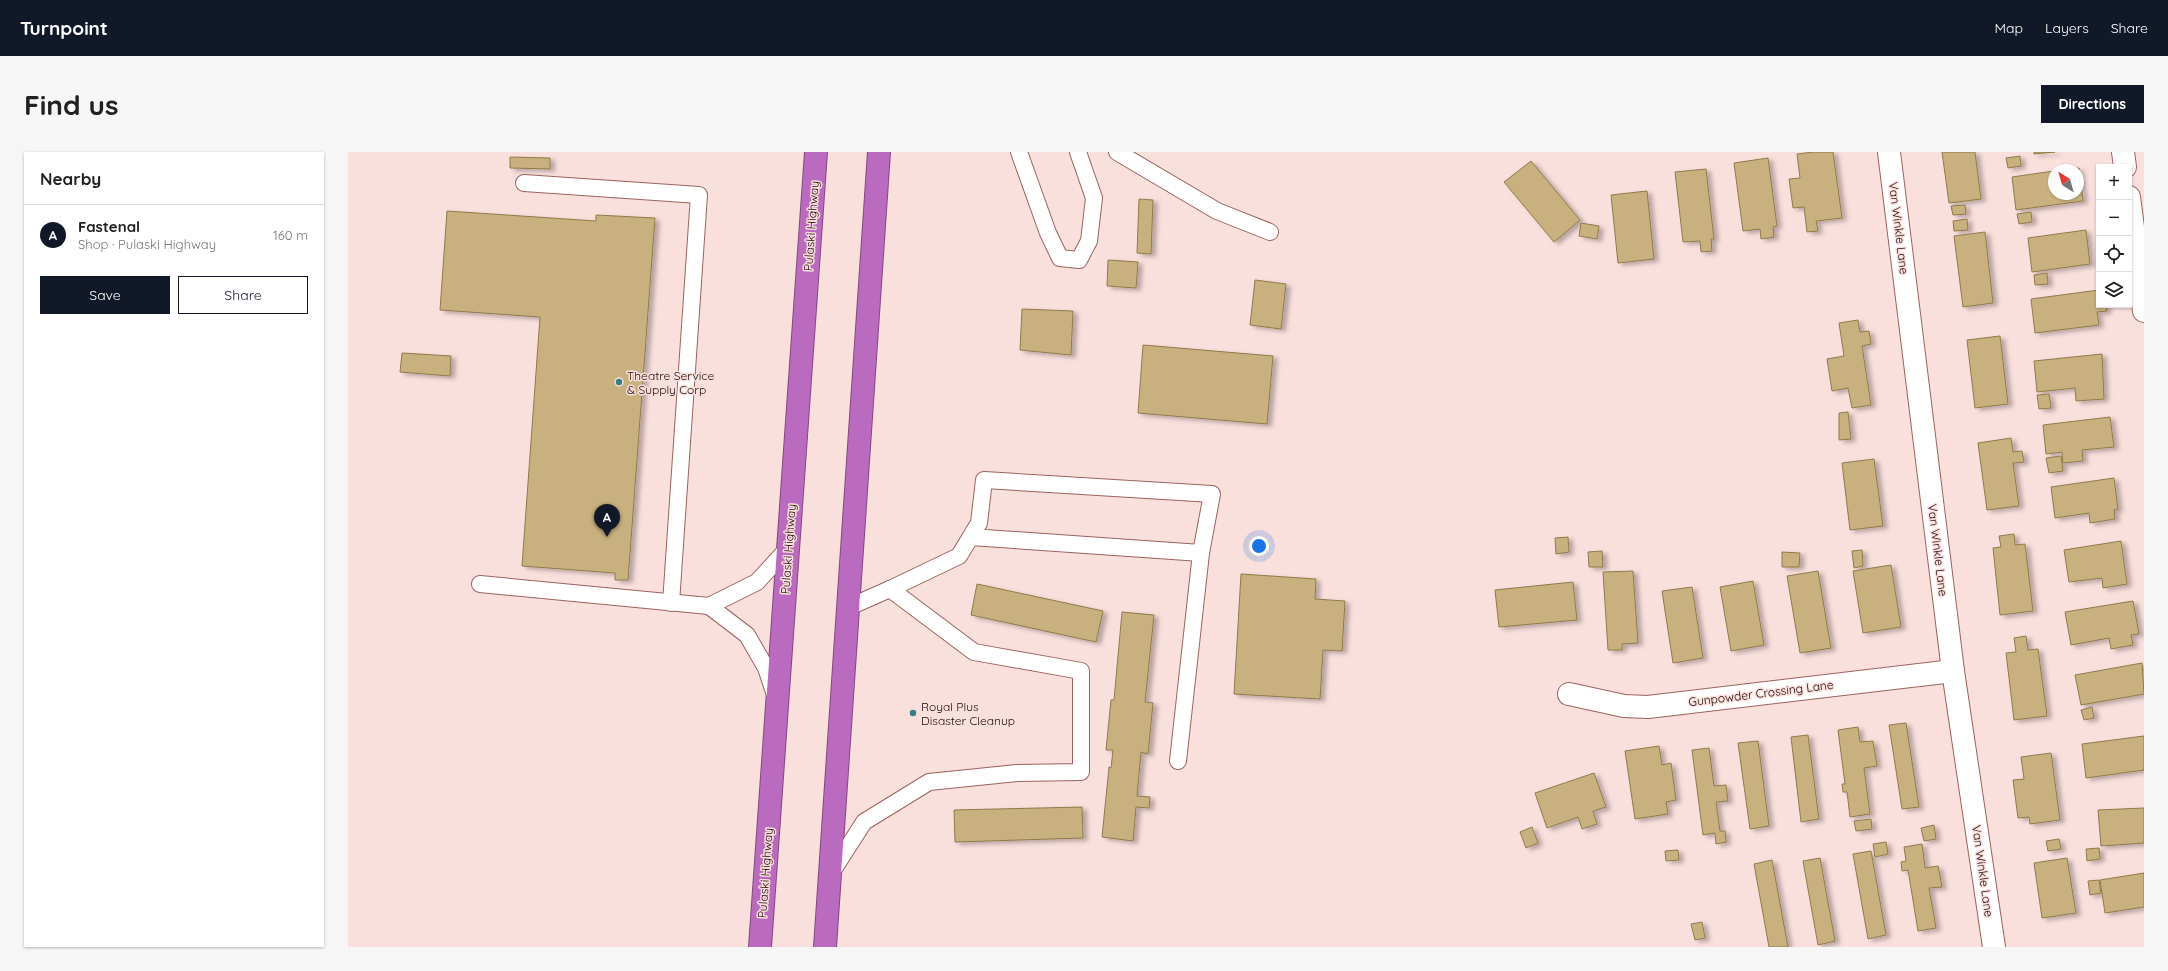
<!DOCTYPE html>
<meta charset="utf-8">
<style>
:root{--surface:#fff;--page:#f6f6f6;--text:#202124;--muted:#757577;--line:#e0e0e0;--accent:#111827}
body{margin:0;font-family:Quicksand,sans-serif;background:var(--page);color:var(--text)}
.controls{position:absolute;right:12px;top:12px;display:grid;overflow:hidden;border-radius:0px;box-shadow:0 1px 3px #0004}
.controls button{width:36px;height:36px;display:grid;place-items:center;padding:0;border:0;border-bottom:1px solid var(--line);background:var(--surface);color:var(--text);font:20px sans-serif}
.compass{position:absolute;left:1700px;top:12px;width:36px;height:36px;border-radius:50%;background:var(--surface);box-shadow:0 1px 3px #0004;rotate:323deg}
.you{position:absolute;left:911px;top:394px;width:14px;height:14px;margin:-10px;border:3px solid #fff;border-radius:50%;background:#1a73e8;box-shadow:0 0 0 6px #1a73e833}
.badge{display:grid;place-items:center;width:26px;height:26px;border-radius:50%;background:var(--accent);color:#fff;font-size:13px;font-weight:700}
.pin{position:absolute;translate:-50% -33px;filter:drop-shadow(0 1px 2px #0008)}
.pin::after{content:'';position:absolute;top:21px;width:14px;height:12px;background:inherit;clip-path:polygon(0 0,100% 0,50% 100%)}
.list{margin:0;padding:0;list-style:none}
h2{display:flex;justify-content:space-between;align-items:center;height:52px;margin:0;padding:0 16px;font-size:17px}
h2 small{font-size:13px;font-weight:400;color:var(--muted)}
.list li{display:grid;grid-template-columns:26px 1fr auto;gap:12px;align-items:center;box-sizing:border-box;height:60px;padding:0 16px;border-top:1px solid var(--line)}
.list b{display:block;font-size:15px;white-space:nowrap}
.list p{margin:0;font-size:13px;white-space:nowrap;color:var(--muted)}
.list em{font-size:13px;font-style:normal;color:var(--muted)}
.actions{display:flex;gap:8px;padding:12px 16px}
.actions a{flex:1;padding:9px 0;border:1px solid var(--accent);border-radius:0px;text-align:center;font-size:14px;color:var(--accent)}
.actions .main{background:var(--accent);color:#fff}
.icon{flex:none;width:22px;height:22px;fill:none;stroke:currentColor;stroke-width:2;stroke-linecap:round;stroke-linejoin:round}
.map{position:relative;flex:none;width:1796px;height:795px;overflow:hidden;border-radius:0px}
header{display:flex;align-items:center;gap:24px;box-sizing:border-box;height:56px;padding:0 20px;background:var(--accent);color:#fff}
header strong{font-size:19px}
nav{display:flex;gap:22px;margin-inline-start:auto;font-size:14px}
.intro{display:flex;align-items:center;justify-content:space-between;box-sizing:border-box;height:96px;padding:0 24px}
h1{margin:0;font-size:28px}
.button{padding:10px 18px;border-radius:0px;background:var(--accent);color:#fff;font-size:14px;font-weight:700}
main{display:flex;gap:24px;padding:0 24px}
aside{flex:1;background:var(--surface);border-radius:0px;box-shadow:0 1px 3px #0004}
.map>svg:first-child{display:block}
.building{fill:#c9b17f;stroke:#907a49;filter:url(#shadow)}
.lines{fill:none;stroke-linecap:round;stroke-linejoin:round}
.lane-casing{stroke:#9a635e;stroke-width:18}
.street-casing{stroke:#9a635e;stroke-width:24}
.highway-casing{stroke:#84497f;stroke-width:24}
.lane{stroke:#fff;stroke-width:16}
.street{stroke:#fff;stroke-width:22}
.highway{stroke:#bb6bbf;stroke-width:22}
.poi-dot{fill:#377f87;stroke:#fae0dd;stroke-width:1.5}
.labels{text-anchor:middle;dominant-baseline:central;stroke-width:3;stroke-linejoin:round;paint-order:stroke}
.street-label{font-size:12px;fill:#1e0908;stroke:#fae0dd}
.poi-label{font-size:12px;fill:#1e0908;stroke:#fae0dd;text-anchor:start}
</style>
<header>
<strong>Turnpoint</strong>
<nav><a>Map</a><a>Layers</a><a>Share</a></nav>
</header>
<div class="intro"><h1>Find us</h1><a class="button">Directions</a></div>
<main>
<aside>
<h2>Nearby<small></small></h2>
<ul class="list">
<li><span class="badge">A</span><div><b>Fastenal</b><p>Shop · Pulaski Highway</p></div><em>160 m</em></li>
</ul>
<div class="actions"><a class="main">Save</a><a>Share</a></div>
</aside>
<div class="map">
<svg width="1796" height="795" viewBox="0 0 1796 795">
<defs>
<filter id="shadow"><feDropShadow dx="4.5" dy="2.5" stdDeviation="2" flood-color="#0004"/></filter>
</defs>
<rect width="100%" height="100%" fill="#fae0dd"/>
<!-- building -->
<g class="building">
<path d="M1465,0h20l9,66 -26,3 2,10 -11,1 -3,-25 -11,1 -4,-29 11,-1 -3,-24z"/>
<path d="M1594,0h33l6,47 -32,4z"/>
<path d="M1686,0h21l-21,2z"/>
<path d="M1672,4l1,10 -13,2 -2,-10z"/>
<path d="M162,5l40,1v11l-40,-1z"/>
<path d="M1420,6l9,68 -4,1 1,10 -13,2 -1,-10 -17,2 -9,-68z"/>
<path d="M1183,9l49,59 -26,22 -50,-60z"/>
<path d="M1731,16l4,33 -67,9 -4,-33 42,-6v23h24v-24h-14z"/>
<path d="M1358,17l8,70h-3l1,12 -11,1 -1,-11 -17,1 -8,-70z"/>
<path d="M1299,39l7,68 -36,4 -7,-68z"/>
<path d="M791,47l14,1 -2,54 -14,-1z"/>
<path d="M1617,53l1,9 -13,1 -2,-9z"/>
<path d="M99,59l149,10v-6l59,3 -27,362h-13v-7l-93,-7 18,-249 -100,-7z"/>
<path d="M1683,60l1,10 -13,2 -2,-10z"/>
<path d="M1619,67l1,11 -14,1 -1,-10z"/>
<path d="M1233,71l18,3 -2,13 -18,-3z"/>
<path d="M1738,78l4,34 -58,8 -4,-34z"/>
<path d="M1637,80l8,71 -30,4 -9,-71z"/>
<path d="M760,108l30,2 -2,26 -29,-2z"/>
<path d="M1699,121l1,11 -13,1 -1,-10z"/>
<path d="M907,128l31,4 -5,45 -31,-4z"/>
<path d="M1751,138v15h7l1,6 -10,1 2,13 -64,8 -4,-34z"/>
<path d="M674,157l51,2 -2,44 -51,-5z"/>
<path d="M1510,168l2,12 9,-1 2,13 -9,2 9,59 -19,3 -4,-20 -16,3 -5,-32 17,-3 -5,-33z"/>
<path d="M1652,184l8,68 -33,4 -8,-68z"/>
<path d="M795,193l130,11 -6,68 -129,-11z"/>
<path d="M54,201l49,3 -1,20 -50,-4z"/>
<path d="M1754,202l2,45 -28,2 -1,-13 -38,4 -3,-31z"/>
<path d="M1701,242l2,14 -12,1 -2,-14z"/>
<path d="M1500,260l3,27 -12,1v-27z"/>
<path d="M1762,265l4,30 -32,3 1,11 -20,2 -1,-11 -16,2 -3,-29z"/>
<path d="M1663,286l2,14 9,-1 2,11 -11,1 6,43 -32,4 -9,-67z"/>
<path d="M1713,304l2,15 -14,2 -3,-15z"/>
<path d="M1526,307l9,67 -33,4 -8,-67z"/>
<path d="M1766,326l4,31 -4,1 1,9 -25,4 -1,-10 -34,5 -4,-31z"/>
<path d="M1666,382l1,11 10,-1 8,67 -33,4 -7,-67 8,-1 -2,-11z"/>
<path d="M1220,385l1,15 -13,2 -1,-16z"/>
<path d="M1773,389l6,43 -24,4 -1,-10 -33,4 -5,-32z"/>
<path d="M1514,398l1,16 -9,2 -2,-17z"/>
<path d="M1254,399l1,16h-14l-1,-15z"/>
<path d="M1434,400l18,1 -1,14h-17z"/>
<path d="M1543,413l10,62 -38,6 -10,-62z"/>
<path d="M1285,419l5,72 -16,1v6h-14l-5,-78z"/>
<path d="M1470,419l13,77 -31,5 -13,-77z"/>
<path d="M893,422l75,5 -1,20 30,2 -3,50 -19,-1 -3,49 -86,-5z"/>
<path d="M1405,429l11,64 -33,6 -11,-64z"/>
<path d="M1225,430l4,38 -78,7 -4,-37z"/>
<path d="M629,432l126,27 -7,31 -125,-27z"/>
<path d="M1344,435l11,71 -30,5 -11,-72z"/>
<path d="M1785,449l6,33 -8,1 2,10 -22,4 -2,-11 -38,7 -6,-33z"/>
<path d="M774,460l32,3 -9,87 8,1 -5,51 -7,-2 -4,44 13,1 -1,11 -13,-1 -3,34 -31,-4 7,-70 2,1 2,-18h-7l5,-50h3z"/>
<path d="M1678,484l2,14 10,-1 9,67 -33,4 -8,-67 10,-1 -2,-14z"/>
<path d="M1794,511l2,31 -63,11 -6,-30z"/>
<path d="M1744,555l2,11 -10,2 -3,-10z"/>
<path d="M1558,571l13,84 -17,2 -13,-84z"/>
<path d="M1510,575l2,15 13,-1 4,25 -13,2 6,46 -20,3 -3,-25h-4l-1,-8h3l-7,-54z"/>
<path d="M1460,583l11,84 -18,3 -10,-85z"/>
<path d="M1796,584v34l-58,8 -4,-34z"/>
<path d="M1410,589l11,85 -19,3 -12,-86z"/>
<path d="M1311,594l3,19 9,-2 5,37 -10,2 2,12 -33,5 -10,-68z"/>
<path d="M1361,596l5,38 12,-1 2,16 -12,1 4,29h5l1,11 -10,2 -1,-11 -12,2 -11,-85z"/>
<path d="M1703,601l9,67 -30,4 -1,-7 -11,1 -5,-38 11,-1 -3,-22z"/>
<path d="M1246,621l12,34 -13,4 4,13 -15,5 -4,-12 -31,11 -12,-35z"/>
<path d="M734,655l1,31 -128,4 -1,-32z"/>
<path d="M1796,656v35l-43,3 -3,-36z"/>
<path d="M1523,667l1,10 -16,2 -2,-10z"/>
<path d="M1586,673l2,14 -12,2 -3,-13z"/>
<path d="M1184,675l6,16 -12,5 -6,-16z"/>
<path d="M1711,687l2,10 -13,2 -2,-10z"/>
<path d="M1538,690l2,12 -13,3 -2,-13z"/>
<path d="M1574,692l3,24 13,-2 4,21 -13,1 7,40 -18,3 -10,-61 -6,1 -1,-9 5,-1 -2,-14z"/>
<path d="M1751,696l1,11 -13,2 -1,-12z"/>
<path d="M1330,698l1,10 -13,1 -1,-10z"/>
<path d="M1523,699l15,84 -18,4 -15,-85z"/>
<path d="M1472,706l15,83 -17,4 -15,-84z"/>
<path d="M1719,706l9,55 -34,5 -8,-55z"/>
<path d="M1424,708l16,87h-19l-15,-83z"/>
<path d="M1796,721v34l-39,6 -5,-33z"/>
<path d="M1751,728l2,13 -11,2 -2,-14z"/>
<path d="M1354,770l3,16 -10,2 -4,-16z"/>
</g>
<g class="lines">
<defs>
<g id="lane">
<path d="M671,0l29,81 12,25 19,2 10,-19 5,-43 -16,-46"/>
<path d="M769,0l100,59 53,21"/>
<path d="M176,31l175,12 -28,408"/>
<path d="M132,432l229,22 48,-24 31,-34"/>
<path d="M542,437l69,-33 20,-33 5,-43 228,14 -11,59 -230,-16"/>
<path d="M361,454l38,29 19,33 9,27"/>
<path d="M830,609l23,-208"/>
<path d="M482,723l34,-53 65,-40 88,-9 64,-1v-101l-107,-19 -84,-63 -43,19"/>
</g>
<g id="street">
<path d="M1541,0l64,519 41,276"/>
<path d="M1775,0l2,15"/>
<path d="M1781,45l15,114"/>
<path d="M1221,542l55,12 24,1 305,-36"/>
</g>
<g id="highway">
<path d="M412,795l56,-795"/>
<path d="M477,795l54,-795"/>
</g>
</defs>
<!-- lane casing -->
<use href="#lane" class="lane-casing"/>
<!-- street casing -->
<use href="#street" class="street-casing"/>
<!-- highway casing -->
<use href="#highway" class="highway-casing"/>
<!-- lane -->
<use href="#lane" class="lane"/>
<!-- street -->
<use href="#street" class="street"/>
<!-- highway -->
<use href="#highway" class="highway"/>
</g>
<!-- markers -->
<g class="poi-dot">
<circle cx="271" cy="230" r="4"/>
<circle cx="565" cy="561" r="4"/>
</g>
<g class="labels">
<!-- street labels -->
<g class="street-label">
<text transform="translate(463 74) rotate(-86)">Pulaski Highway</text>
<text transform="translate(1551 76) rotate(83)">Van Winkle Lane</text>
<text transform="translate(440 397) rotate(-86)">Pulaski Highway</text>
<text transform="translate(1590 398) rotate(83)">Van Winkle Lane</text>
<text transform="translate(1413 541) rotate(-7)">Gunpowder Crossing Lane</text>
<text transform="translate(1635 719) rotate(82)">Van Winkle Lane</text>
<text transform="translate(417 721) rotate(-86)">Pulaski Highway</text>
</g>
<!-- poi labels -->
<g class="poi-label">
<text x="279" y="223">Theatre Service<tspan x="279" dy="14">&amp; Supply Corp</tspan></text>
<text x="573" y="554">Royal Plus<tspan x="573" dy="14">Disaster Cleanup</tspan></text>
</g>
</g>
</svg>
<div class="controls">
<button>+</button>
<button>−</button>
<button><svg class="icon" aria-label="locate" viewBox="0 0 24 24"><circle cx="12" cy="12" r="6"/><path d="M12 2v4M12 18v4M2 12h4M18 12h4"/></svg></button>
<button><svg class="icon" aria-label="layers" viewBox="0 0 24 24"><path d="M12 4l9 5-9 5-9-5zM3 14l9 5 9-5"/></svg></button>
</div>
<svg class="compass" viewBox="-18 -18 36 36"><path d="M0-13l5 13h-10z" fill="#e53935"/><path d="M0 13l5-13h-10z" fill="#757577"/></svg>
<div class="you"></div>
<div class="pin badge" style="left:259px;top:385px">A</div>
</div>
</main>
